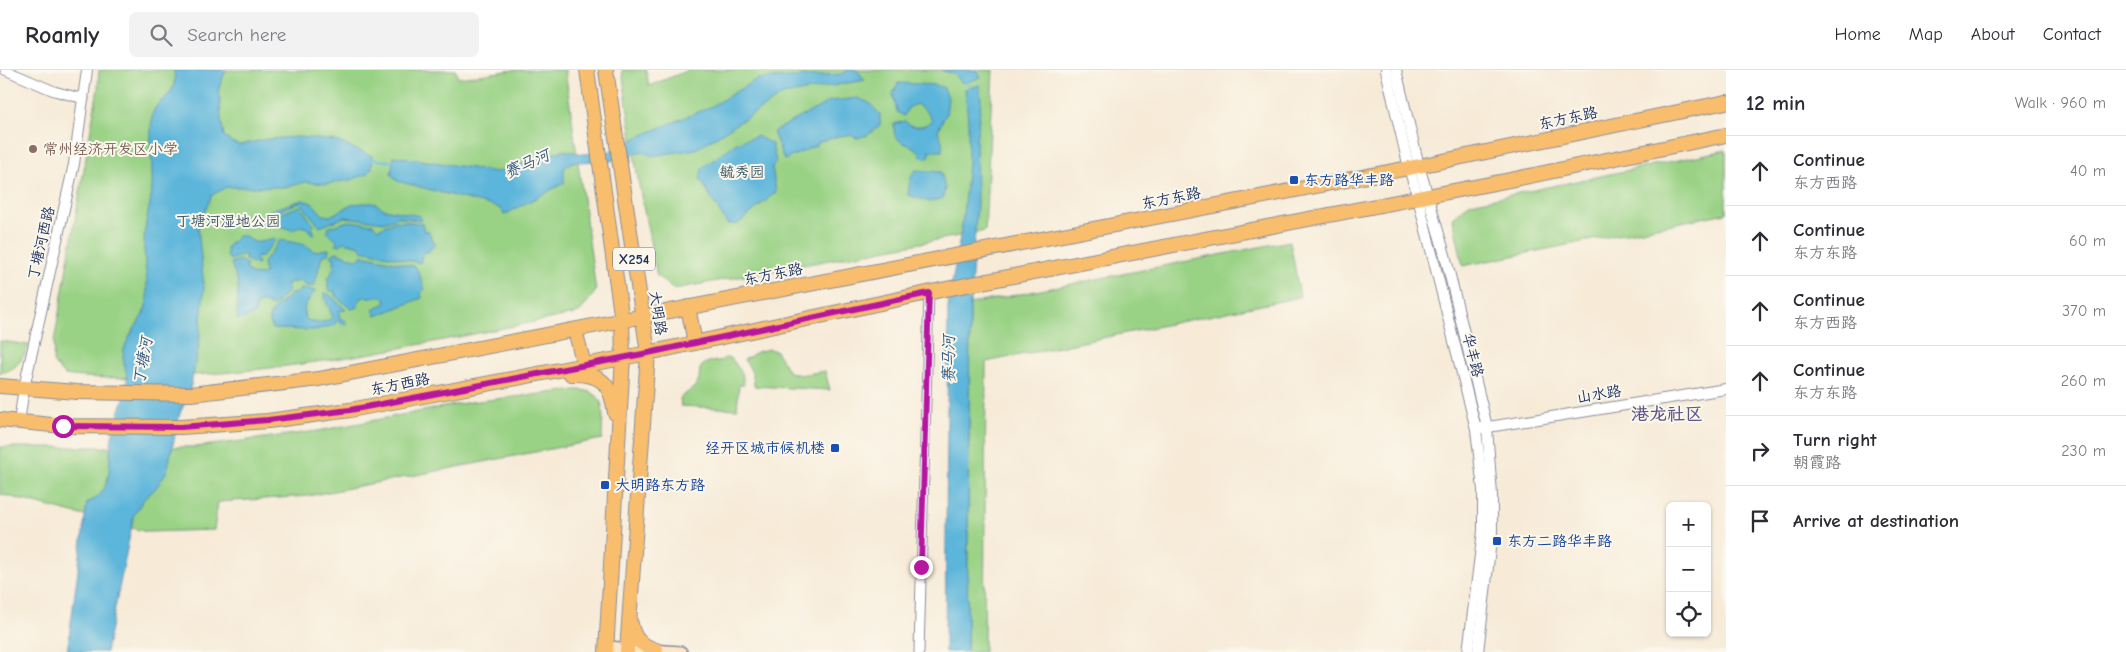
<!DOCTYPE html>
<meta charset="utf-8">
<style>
:root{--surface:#fff;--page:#f2f2f3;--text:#2b2b33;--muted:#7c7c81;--line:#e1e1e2}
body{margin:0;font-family:"Comic Neue","LXGW WenKai TC",sans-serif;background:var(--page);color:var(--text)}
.controls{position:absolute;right:15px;bottom:15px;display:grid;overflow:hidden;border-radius:8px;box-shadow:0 1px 4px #0004}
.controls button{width:45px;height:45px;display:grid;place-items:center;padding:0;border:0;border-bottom:1px solid var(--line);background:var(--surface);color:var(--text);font:25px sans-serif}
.stop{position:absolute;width:15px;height:15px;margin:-11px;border:4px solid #b5179e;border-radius:50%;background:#fff}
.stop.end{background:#b5179e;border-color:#fff;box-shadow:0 1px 5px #0008}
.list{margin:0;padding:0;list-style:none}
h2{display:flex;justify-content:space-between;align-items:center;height:65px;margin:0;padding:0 20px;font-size:21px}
h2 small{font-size:16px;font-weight:400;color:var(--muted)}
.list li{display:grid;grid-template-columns:32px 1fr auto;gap:15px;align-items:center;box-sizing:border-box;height:70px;padding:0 20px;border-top:1px solid var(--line)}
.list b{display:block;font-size:19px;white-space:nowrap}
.list p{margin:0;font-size:16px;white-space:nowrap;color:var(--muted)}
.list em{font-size:16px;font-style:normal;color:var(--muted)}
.icon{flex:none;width:28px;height:28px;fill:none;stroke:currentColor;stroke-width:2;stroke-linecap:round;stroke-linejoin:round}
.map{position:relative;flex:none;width:1726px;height:582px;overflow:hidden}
header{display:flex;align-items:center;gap:30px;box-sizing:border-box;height:70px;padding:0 25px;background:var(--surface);border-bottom:1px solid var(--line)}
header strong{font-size:24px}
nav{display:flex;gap:28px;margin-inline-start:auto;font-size:18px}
.search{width:350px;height:45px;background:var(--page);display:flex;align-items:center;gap:12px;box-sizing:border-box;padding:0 18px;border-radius:8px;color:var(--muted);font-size:19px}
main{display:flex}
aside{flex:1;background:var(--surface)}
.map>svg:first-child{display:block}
.green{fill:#9ad285;stroke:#5a8072}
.water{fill:#5cb5da;stroke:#3c729c}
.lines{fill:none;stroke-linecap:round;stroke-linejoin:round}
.stream{stroke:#5cb5da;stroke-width:2.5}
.minor-casing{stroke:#898d9b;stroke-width:11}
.tertiary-casing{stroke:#898d9b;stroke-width:12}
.secondary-casing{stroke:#898d9b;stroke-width:14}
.primary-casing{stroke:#898d9b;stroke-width:16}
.minor{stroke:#fff;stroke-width:9}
.tertiary{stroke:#fff;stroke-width:10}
.secondary{stroke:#fde5c5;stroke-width:11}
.primary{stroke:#f9be6d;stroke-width:14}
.route{stroke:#b5179e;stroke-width:6}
.education-dot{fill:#8d6e63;stroke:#fbf7ec;stroke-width:2}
.transit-dot{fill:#1a4fb4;stroke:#fbf7ec;stroke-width:2}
.labels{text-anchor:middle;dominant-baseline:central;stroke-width:4;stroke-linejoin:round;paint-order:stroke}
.shield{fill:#fbf7ec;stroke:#5e6b89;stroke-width:1}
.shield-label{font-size:14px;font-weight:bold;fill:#1b2f5e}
.street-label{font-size:15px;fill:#1b2f5e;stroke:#fbf7ec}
.education-label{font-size:15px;fill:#785e54;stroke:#fbf7ec;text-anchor:start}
.park-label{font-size:15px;fill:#3b5868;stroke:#fbf7ec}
.transit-label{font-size:15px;fill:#164399;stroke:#fbf7ec;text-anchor:start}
.water-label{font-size:16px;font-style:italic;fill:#2e5783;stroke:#fbf7ec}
.quarter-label{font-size:18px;font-weight:bold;fill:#5e568a;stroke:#fbf7ec}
</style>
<header>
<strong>Roamly</strong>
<div class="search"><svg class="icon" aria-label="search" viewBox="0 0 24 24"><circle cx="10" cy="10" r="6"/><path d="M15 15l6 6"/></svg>Search here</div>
<nav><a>Home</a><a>Map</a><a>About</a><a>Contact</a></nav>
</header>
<main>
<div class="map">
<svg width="1726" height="582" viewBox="0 0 1726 582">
<rect width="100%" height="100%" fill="#fbf7ec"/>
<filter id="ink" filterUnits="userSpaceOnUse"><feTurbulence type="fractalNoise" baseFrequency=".02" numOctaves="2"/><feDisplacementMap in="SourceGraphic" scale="10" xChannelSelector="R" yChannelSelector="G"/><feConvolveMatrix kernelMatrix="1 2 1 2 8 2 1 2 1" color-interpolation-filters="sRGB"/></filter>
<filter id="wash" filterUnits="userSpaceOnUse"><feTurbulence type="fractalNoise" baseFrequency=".0096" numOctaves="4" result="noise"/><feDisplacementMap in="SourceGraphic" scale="20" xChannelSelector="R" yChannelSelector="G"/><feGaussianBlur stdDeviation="1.12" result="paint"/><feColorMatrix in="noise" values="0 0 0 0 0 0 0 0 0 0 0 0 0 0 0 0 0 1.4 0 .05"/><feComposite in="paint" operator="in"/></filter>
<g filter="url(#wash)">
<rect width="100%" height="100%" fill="#f7ebd8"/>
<!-- green -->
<g class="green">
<path d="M99,0h357l2,8 56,-8h51l31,221 -17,22c-133,26 -268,57 -405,63 -38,1 -72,4 -110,-1l-11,-13 1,-20 44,-254z"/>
<path d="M622,0h24l3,16 40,-16h304l-8,161 -311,58 -17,-13 -19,-96z"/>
<path d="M1726,80v63l-263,53 -10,-47 6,-8 12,-8z"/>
<path d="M1290,171l10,56 -314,65 -2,290h-17l3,-348z"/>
<path d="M0,271l29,4c-7,15 -12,25 -29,28z"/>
<path d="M769,279l7,2 13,21 11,3 25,-4 5,19 -76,-4c0,-11 -3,-18 -10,-26l13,-8z"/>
<path d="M725,288h6l11,15 2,12h-5l-2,24 -56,-3 -1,-8c6,-5 14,-9 18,-16 3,-6 -1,-12 5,-17 7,-6 15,-1 22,-7z"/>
<path d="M576,320c34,0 26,24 26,49l-294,57 -90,6 -4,28 -67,2 -147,-38v-47h196l122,-16 152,-29z"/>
</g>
<!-- water -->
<g class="water">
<path d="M174,0h52l-7,18 2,31 3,17 7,6 8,3 29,-6 31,-2 37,4 36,15v11l-4,7 -18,6 -23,4 -21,-2 -18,5h-61l-15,8 -14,32 6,61 -5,57 -10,49 -9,19 -13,58 -11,17 -13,12 -9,15 -28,137h-39l20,-149c29,-12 20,-41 25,-66 4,-18 13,-36 15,-55 1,-9 -4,-18 -4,-26 1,-21 23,-36 24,-56 1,-19 -3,-38 -3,-57 0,-19 7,-37 8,-56 1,-23 -3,-46 0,-69 2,-22 27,-17 22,-48z"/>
<path d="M849,0h8l8,10 -82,15 -87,54 -44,7 -10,-5 -31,10 -39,1 -8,6v15l-60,32 -1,-4 -6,-4 -100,-26 -6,-7 3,-18 103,16 66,-22 20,4 29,-3 26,-14 74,-31 45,-27 84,-5z"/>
<path d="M940,0h37l4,8 -19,5 -7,-9z"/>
<path d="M898,13l38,2 8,3 4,10 -2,17 -3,4 -5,12 4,10v10h-12l-1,7 -8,-1c-5,-18 -29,-7 -27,-33l11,-3c7,8 19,6 27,0 -3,-8 -8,-13 -16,-17l-8,4 -4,8 -7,-4 -4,-18z"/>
<path d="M980,15l1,16 -5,41 1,61 -7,101 -3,348h-22l3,-345 14,-82 6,-62v-43l-3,-31z"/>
<path d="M858,28l11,5 11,11v11l-12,10 -11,3 -7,-3 -11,1 -22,7v2l-33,15 -11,-28 57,-31z"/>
<path d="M757,66l15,8 4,18 -4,5 4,25 -38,32h-11l-27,-45 2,-11 36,-26z"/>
<path d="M915,100l26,2 4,16 -2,10 -13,4 -22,-7 2,-15z"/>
<path d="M302,130l10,3 11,12 7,1 23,-12 10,-1h12l9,6 36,7 2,4 -21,-2v-2l-17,6 -39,-5 -25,10 -20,-25 -28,12 1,8h-5l-3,-5 6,-7z"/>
<path d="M300,136l14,19 -2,3 3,6h-3l-5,-6 -6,-2 -9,4 -15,-5v-10z"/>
<path d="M348,151l25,3 5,5 18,-8 26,2 2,8h4l7,13 -7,8h-3l-3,3 -2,8 -58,-13 -2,-4 -16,-4 -4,3 -4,-1 1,-3 -10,-9 2,-5z"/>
<path d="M238,166h8c9,11 18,4 30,3l-15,19 -3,-2 -3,3 4,4 -2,2 -13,-6 2,-1 -1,-4 -15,6 -3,-4v-9z"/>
<path d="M280,170l26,5 8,6 15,-2 -1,5 -6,2 -8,31 -10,-2 -3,-4 -14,2 1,8 -14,15h-4l-6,-4 -7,2 -3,11 -17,5 1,-37 -7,-20 7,-3 9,4 -1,5 6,5 9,1 4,-2 -2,-10z"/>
<path d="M336,182l20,7 6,-2v-2l52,11 3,3 8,20 -4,4 1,5 -46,18 -3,-7 13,-6 -2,-6h-21l-5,6v4l-7,2 -16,-13v-4l-7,-2v-12c5,-5 7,-13 6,-20l-3,-2z"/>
<path d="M301,219l14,2c-4,7 -11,12 -11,21 0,14 22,12 29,5l-8,-18v-6l5,2 16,15 -7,1 1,8 5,1 1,4 -4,1 -2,-4h-4l-1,4 -21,5 -42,-1 -3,-12 5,-8 18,-16 4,1z"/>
</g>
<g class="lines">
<!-- stream -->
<g class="stream">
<path d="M966,10l6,11"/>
<path d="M371,89l24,3"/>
</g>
</g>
</g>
<g filter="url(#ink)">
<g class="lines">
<defs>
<g id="minor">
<path d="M5,0l49,21 30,8"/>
<path d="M919,582l10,-359"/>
</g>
<g id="tertiary">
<path d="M1386,0l23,98 9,30 58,231 7,61v41l-15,121"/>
<path d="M1396,0l23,96 26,89 42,172 5,68v37l-14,120"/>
<path d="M19,352l5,-34 50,-224 13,-94"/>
<path d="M1482,358l244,-39"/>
</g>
<path id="secondary" d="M606,577l75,5"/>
<g id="primary">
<path d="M587,0l35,251 1,36 -17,295"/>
<path d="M606,0l42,283 -21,299"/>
<path d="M688,237l7,36"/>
<path d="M575,260l9,35"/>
<path d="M571,304c30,-1 40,9 44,39"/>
<path d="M0,316l77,6 114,2 128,-15 1100,-213 307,-64"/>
<path d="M0,350l63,6 118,1 87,-6 82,-11 298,-57 293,-63 569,-110 216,-45"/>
<path d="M631,554c3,16 10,21 25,26"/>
</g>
</defs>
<!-- minor casing -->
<use href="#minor" class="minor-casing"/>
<!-- tertiary casing -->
<use href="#tertiary" class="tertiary-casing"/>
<!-- secondary casing -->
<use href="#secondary" class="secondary-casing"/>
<!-- primary casing -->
<use href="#primary" class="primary-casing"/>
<!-- minor -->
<use href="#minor" class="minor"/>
<!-- tertiary -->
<use href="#tertiary" class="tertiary"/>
<!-- secondary -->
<use href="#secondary" class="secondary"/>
<!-- primary -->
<use href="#primary" class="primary"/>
</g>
</g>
<g class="lines" filter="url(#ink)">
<!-- route -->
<path class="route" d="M63,356l118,1 87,-7 82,-10 298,-57 281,-60 -8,274"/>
</g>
<!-- markers -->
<circle class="education-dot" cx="33" cy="79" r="5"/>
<g class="transit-dot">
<rect x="1289" y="105" width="10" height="10" rx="2.5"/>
<rect x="830" y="373" width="10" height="10" rx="2.5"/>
<rect x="600" y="410" width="10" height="10" rx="2.5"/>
<rect x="1492" y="466" width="10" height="10" rx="2.5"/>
</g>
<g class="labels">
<!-- shield labels -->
<rect class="shield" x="613" y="177.5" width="42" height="23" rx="4"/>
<g class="shield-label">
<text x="634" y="189">X254</text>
</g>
<!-- street labels -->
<g class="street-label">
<text transform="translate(1568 48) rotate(-12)">东方东路</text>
<text transform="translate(1171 128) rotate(-11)">东方东路</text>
<text transform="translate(41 173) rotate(-77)">丁塘河西路</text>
<text transform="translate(773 204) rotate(-11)">东方东路</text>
<text transform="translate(658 243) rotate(81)">大明路</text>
<text transform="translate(1473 285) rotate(76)">华丰路</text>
<text transform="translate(400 314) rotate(-11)">东方西路</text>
<text transform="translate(1599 324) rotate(-9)">山水路</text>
</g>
<!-- education labels -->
<g class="education-label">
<text x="43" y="79">常州经济开发区小学</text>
</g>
<!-- park labels -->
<g class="park-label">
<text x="742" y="102">毓秀园</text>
<text x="228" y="151">丁塘河湿地公园</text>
</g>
<!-- transit labels -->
<g class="transit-label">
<text x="1304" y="110">东方路华丰路</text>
<text x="825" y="378" text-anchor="end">经开区城市候机楼</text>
<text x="615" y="415">大明路东方路</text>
<text x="1507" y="471">东方二路华丰路</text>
</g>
<!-- water labels -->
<g class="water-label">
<text transform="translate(527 94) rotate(-24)">赛马河</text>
<text transform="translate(949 289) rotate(-90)">赛马河</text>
<text transform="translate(143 291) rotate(-80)">丁塘河</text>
</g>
<!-- quarter labels -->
<g class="quarter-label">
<text x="1667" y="344">港龙社区</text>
</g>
</g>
</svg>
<div class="controls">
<button>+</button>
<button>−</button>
<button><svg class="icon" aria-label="locate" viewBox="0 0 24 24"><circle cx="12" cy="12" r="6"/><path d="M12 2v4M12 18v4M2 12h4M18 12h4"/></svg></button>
</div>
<div class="stop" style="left:63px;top:356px"></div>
<div class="stop end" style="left:921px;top:497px"></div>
</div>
<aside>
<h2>12 min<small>Walk · 960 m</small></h2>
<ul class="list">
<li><svg class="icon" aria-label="ahead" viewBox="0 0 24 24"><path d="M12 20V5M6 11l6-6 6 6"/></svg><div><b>Continue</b><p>东方西路</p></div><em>40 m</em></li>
<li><svg class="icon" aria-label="ahead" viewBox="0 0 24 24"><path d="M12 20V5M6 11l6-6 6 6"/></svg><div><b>Continue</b><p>东方东路</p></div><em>60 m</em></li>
<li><svg class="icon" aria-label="ahead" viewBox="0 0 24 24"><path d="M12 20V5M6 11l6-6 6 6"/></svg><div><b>Continue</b><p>东方西路</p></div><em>370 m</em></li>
<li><svg class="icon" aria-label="ahead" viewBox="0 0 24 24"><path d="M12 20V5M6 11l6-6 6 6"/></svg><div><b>Continue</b><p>东方东路</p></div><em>260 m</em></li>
<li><svg class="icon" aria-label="right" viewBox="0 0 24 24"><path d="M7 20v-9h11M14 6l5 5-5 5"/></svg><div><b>Turn right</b><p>朝霞路</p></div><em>230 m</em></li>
<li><svg class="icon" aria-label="arrive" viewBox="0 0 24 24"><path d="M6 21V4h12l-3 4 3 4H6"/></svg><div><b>Arrive at destination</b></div></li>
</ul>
</aside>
</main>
